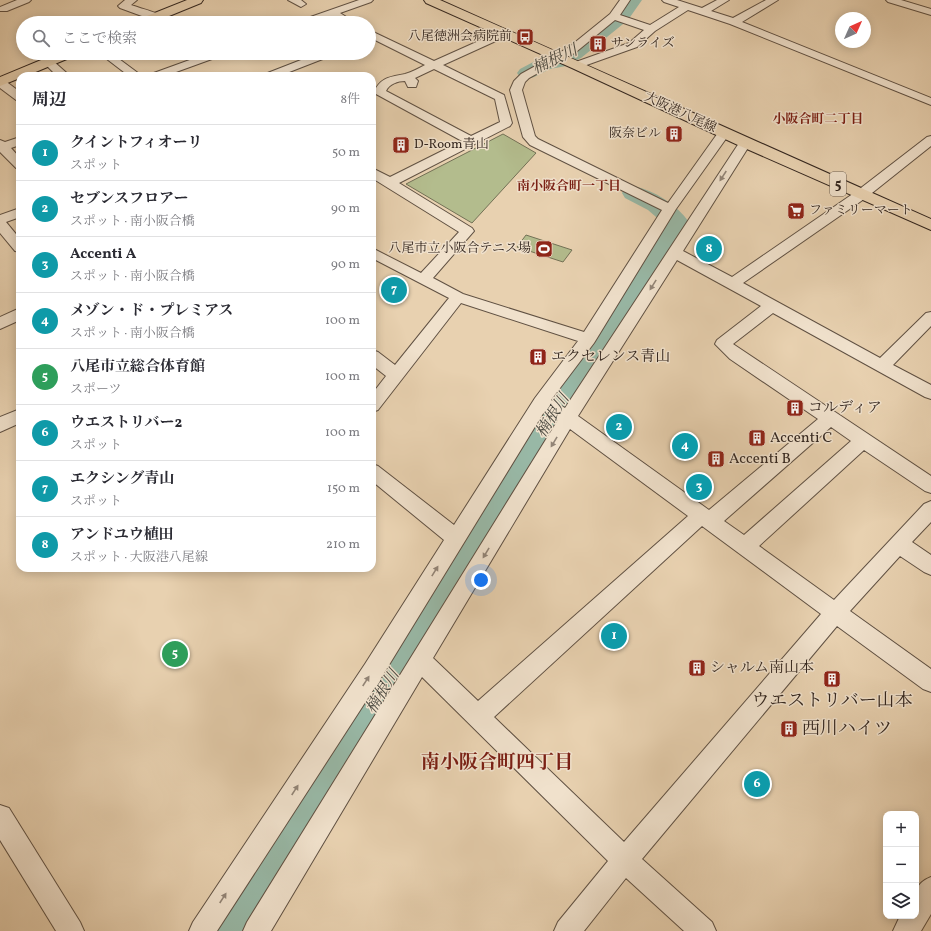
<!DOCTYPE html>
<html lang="ja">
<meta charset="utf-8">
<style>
:root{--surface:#fff;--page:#f2f2f3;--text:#2b2b33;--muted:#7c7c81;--line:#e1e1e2;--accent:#1a73e8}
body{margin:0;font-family:Vollkorn,"Noto Serif JP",serif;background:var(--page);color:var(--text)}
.controls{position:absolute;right:12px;bottom:12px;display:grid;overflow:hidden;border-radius:8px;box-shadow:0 2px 10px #0003}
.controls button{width:36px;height:36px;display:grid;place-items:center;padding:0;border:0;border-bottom:1px solid var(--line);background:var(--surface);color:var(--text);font:20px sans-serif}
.compass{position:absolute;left:835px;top:12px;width:36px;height:36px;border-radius:50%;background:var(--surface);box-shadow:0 2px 10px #0003;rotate:45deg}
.you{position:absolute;left:481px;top:580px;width:14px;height:14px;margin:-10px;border:3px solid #fff;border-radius:50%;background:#1a73e8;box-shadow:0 0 0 6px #1a73e833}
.badge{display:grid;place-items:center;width:26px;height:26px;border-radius:50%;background:var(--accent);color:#fff;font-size:13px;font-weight:700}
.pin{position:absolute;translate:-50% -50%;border:2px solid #fff;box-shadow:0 1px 4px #0006}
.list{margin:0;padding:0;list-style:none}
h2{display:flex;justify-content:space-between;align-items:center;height:52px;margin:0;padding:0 16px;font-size:17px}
h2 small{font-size:13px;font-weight:400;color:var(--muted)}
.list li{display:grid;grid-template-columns:26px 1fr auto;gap:12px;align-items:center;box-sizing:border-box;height:56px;padding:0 16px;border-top:1px solid var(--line)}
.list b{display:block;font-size:15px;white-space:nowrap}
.list p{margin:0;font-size:13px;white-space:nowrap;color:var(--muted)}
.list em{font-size:13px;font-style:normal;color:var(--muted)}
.icon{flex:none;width:22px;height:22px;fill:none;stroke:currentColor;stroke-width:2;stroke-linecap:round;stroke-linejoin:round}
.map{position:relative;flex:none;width:931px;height:931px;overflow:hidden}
.search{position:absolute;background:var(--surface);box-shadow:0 2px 10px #0003;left:16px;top:16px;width:360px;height:44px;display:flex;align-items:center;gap:10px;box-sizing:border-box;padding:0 14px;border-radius:22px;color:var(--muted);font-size:15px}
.panel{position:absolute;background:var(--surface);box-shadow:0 2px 10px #0003;left:16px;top:72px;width:360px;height:500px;border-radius:12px}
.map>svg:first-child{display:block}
.green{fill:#b3bc8d;stroke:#737156}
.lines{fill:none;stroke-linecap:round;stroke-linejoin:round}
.river{fill:#98b8a6;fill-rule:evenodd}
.minor-casing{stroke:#605143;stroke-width:2}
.major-casing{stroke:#33261f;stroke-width:2}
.minor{fill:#f0e1cc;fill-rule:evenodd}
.major{fill:#e8d1b0;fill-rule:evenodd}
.oneway{fill:#928476}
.labels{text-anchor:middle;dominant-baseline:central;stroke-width:3;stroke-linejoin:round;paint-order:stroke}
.far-poi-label{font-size:13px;fill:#33261f;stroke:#f0e1cc;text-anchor:end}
.far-street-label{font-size:13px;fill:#33261f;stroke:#f0e1cc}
.far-neighbourhood-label{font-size:13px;font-weight:bold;fill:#7a1f14;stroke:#f0e1cc}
.shield{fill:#f0e1cc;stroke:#6c5e53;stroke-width:1}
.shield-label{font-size:14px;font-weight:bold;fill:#33261f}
.poi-label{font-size:15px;fill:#33261f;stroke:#f0e1cc;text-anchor:start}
.water-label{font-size:16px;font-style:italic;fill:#4c4a41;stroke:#f0e1cc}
.near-poi-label{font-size:18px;fill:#33261f;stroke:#f0e1cc}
.near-neighbourhood-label{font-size:19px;font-weight:bold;fill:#7a1f14;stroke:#f0e1cc}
</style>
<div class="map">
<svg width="931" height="931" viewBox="0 0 931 931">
<rect width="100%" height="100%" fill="#e8d1b0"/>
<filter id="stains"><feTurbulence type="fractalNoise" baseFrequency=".005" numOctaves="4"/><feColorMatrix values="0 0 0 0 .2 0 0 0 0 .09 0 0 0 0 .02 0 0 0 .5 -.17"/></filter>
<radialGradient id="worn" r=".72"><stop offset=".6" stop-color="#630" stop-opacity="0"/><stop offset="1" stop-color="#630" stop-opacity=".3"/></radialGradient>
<!-- green -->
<g class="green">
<path d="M503,134l33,19 -64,70 -66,-39z"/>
<path d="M526,235l46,15 -9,12 -46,-15z"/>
</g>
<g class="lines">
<!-- river -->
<g class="river">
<path d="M624,0h18l-14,20 -47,38 -15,8 -16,3 -16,8 -7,2 -7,-2 -3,-4 3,-4 19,-10 16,-3 12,-6 49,-38z"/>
<path d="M634,186c21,5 42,18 55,36l-134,217 -231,395 -60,97h-52l7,-17 73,-112 241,-381 130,-198 -15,-13 -23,-12 -3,-5 3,-5z"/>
</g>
<defs>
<g id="minor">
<path d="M17,0h14l-2,2 -22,9h-7v-4z"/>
<path d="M125,0h12l-6,5c11,4 37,10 44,18h-14l-41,-15 -2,-2z"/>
<path d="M288,0h13l5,4 -5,3z"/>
<path d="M359,0h14l-2,2 -31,11 16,10h-13l-12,-7 -18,7h-15l1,-2z"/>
<path d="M620,0h10l-10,15 30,10 29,-18 -15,-5 -2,-2h15l25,8 15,-8h12l-18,11 22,7 33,-18h12l-36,22 189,76v7l-201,-81 -42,-14 -33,21 -18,16 -56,20h-8l-1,-2 1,-2 56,-20 15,-13 -29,-10 -39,32 -47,26 -4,4 -3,8 13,46 3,3 130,64 52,-73h8l2,3 -54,76 -82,134 -43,57 14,8 176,-268h8l2,3 -68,108 49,26 125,-86 70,-54 4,-1v10l-64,51 -124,86 137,75 46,-45 5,-1v14l-38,39 38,20v14l-6,-2 -152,-84 -40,31 198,132v17l-6,-2 -61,-41 -105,96 75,54 90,-96 7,-3v21l-19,20 19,13v20l-7,-3 -24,-16 -50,55 81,58v23l-8,-3 -86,-63 -195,233 70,63 4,9h-32l-58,-53 -42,53h-30l4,-9 50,-61 -186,-184 -151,254h-28l4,-9 311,-502 -14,-8 -163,266 -164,253h-28l4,-9 172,-258 79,-124 -72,-59v-17l6,2 76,59 81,-127 43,-57 -117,-38 -83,107 -6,2v-18l14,-18 -14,-11v-15l6,2 17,13 54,-67 -77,-40v-10l49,25 38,-41 -87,-54v-10l18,9 72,-36 -86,-47 -2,-2c7,-15 16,-15 31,-18 7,-2 14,-6 20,-9l-56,-28v-7l65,31 67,-30h8l1,2 -1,2 -66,30 61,30 8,28 -2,3 -111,57 73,45 2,3 -41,47 30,16 121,38 78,-122 -132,-65 -7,-8 -13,-47 4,-9 7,-7 47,-26 42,-34zM434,69l61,30 5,23 -29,14 -85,-45c3,-7 12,-10 19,-10l3,6h8l2,-6 -3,-3zM677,260l84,46 -44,34 -2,4 15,15 88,60 -109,91 -131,-94zM831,427l20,14 -107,94 -20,-14zM570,429l118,87 -210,185 -45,-43zM702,526l119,88 -197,228 -130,-125z"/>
<path d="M886,0h15l30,9v6l-43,-13z"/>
<path d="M99,53h12l31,23h-13z"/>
<path d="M209,53h15l-1,2 -58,21h-16l2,-2z"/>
<path d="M319,53h15l-1,2 -54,21h-16l2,-2z"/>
<path d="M48,59l4,1 18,16h-13l-14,-14z"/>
<path d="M0,79l4,1 16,12v9l-4,-1 -16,-12z"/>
<path d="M20,137v8l-9,3 9,10v11l-4,-1 -16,-16v-12l5,2z"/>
<path d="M20,208v9l-14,5 14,17v13l-5,-1 -15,-18v-18z"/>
<path d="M20,308v12l-20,9v-12z"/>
<path d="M20,409v14l-20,9v-15z"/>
<path d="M0,805l9,3 71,114 4,9h-28l-56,-91z"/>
<path d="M931,877v37l-10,17h-28l7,-15h16c0,-18 -5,-31 15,-39z"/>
</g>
<g id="major">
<path d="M187,0h16l-2,3 -49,20h-17l2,-3z"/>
<path d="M424,0h16c164,72 327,147 491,219v11l-191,-84 -168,-78 -146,-65z"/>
<path d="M58,53h18l-2,3 -48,20h-6v2l-20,8v-9z"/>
</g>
</defs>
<!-- minor casing -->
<use href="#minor" class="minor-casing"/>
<!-- major casing -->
<use href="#major" class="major-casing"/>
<!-- minor -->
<use href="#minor" class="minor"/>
<!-- major -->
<use href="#major" class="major"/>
</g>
<!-- one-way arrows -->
<defs><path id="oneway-solid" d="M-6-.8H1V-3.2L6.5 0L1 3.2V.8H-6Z"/></defs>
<g class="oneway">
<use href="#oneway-solid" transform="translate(723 176) rotate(123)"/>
<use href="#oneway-solid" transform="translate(653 285) rotate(122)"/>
<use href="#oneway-solid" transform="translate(554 442) rotate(121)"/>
<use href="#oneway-solid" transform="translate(486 553) rotate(121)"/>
<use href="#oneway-solid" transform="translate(435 571) rotate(-58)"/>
<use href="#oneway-solid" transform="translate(366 681) rotate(-57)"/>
<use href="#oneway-solid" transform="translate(295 790) rotate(-57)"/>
<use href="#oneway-solid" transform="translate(223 898) rotate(-57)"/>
</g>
<!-- icons -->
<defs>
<symbol id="bus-square" viewBox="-11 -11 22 22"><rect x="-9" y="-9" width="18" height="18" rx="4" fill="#8f2418" stroke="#f0e1cc"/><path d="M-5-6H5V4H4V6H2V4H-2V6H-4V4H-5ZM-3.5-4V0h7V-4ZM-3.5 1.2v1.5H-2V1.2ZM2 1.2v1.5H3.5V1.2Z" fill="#fff"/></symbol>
<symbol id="building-square" viewBox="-11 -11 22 22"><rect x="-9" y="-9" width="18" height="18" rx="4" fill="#8f2418" stroke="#f0e1cc"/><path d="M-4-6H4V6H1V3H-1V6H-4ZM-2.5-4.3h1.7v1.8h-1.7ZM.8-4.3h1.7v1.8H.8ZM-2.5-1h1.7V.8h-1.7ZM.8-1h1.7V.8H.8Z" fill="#fff"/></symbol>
<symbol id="supermarket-square" viewBox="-11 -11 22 22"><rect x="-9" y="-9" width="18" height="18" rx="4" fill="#8f2418" stroke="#f0e1cc"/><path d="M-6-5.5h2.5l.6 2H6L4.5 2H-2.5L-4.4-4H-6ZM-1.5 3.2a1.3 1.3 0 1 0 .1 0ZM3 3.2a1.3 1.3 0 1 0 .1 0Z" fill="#fff"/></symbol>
<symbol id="stadium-square" viewBox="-11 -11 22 22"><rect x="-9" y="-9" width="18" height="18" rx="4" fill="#8f2418" stroke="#f0e1cc"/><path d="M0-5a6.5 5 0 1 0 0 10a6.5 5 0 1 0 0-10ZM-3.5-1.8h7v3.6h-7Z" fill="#fff"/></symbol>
</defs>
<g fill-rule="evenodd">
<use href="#bus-square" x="515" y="27" width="20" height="20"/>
<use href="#building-square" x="588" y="34" width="20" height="20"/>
<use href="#building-square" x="664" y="124" width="20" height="20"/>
<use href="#building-square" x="391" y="135" width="20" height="20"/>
<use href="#supermarket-square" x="786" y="201" width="20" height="20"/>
<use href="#stadium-square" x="534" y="239" width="20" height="20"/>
<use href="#building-square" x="528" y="347" width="20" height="20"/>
<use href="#building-square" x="785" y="398" width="20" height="20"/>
<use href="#building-square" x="747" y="428" width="20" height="20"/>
<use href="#building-square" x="706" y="449" width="20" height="20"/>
<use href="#building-square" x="687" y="658" width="20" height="20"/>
<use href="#building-square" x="822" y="669" width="20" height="20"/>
<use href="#building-square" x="779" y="719" width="20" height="20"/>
</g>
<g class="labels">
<!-- far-poi labels -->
<g class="far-poi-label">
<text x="512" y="37">八尾徳洲会病院前</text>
<text x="611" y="44" text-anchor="start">サンライズ</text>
<text x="661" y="134">阪奈ビル</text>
<text x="414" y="145" text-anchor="start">D-Room青山</text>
<text x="809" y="211" text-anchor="start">ファミリーマート</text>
<text x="531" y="249">八尾市立小阪合テニス場</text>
</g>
<!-- far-street labels -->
<g class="far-street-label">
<text transform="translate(680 113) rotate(25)">大阪港八尾線</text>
</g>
<!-- far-neighbourhood labels -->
<g class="far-neighbourhood-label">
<text x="818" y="120">小阪合町二丁目</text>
<text x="569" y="187">南小阪合町一丁目</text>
</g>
<!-- shield labels -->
<rect class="shield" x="830" y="172" width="16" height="24" rx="3"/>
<g class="shield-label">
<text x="838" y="184">5</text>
</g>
<!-- poi labels -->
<g class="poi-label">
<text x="551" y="357">エクセレンス青山</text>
<text x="808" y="408">コルディア</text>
<text x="770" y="438">Accenti C</text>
<text x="729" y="459">Accenti B</text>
<text x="710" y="668">シャルム南山本</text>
</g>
<!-- water labels -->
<g class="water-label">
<text transform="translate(555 60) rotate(-25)">楠根川</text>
<text transform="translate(553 416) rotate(-58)">楠根川</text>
<text transform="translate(383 692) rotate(-58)">楠根川</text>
</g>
<!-- near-poi labels -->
<g class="near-poi-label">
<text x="832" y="701">ウエストリバー山本</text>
<text x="802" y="729" text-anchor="start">西川ハイツ</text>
</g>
<!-- near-neighbourhood labels -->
<g class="near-neighbourhood-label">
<text x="497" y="763">南小阪合町四丁目</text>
</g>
</g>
<rect width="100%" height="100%" filter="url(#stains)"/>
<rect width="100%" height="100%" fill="url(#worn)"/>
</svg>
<div class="controls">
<button>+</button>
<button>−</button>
<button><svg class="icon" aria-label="layers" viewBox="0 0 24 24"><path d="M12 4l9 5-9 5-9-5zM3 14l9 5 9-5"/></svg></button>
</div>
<svg class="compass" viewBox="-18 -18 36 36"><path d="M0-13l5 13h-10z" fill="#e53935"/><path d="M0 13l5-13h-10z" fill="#7c7c81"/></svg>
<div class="you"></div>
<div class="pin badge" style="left:614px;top:636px;background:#0f9aa8">1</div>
<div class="pin badge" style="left:619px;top:427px;background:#0f9aa8">2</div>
<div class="pin badge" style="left:699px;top:487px;background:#0f9aa8">3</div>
<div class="pin badge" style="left:685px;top:446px;background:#0f9aa8">4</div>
<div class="pin badge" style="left:175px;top:654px;background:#2e9e5b">5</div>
<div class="pin badge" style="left:757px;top:784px;background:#0f9aa8">6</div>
<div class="pin badge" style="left:394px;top:290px;background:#0f9aa8">7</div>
<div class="pin badge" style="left:709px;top:249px;background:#0f9aa8">8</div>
<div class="search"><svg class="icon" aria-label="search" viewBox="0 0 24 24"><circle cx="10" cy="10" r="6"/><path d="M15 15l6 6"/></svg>ここで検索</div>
<section class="panel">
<h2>周辺<small>8件</small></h2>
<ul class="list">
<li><span class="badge" style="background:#0f9aa8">1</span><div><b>クイントフィオーリ</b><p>スポット</p></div><em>50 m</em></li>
<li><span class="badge" style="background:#0f9aa8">2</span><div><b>セブンスフロアー</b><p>スポット · 南小阪合橋</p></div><em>90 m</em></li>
<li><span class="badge" style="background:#0f9aa8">3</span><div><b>Accenti A</b><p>スポット · 南小阪合橋</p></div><em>90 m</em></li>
<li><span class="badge" style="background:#0f9aa8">4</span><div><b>メゾン・ド・プレミアス</b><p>スポット · 南小阪合橋</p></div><em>100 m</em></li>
<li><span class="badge" style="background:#2e9e5b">5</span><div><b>八尾市立総合体育館</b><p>スポーツ</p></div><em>100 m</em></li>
<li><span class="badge" style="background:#0f9aa8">6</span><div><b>ウエストリバー2</b><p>スポット</p></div><em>100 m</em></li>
<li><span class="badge" style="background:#0f9aa8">7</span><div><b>エクシング青山</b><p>スポット</p></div><em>150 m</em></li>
<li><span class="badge" style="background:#0f9aa8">8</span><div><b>アンドユウ植田</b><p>スポット · 大阪港八尾線</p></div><em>210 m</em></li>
</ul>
</section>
</div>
